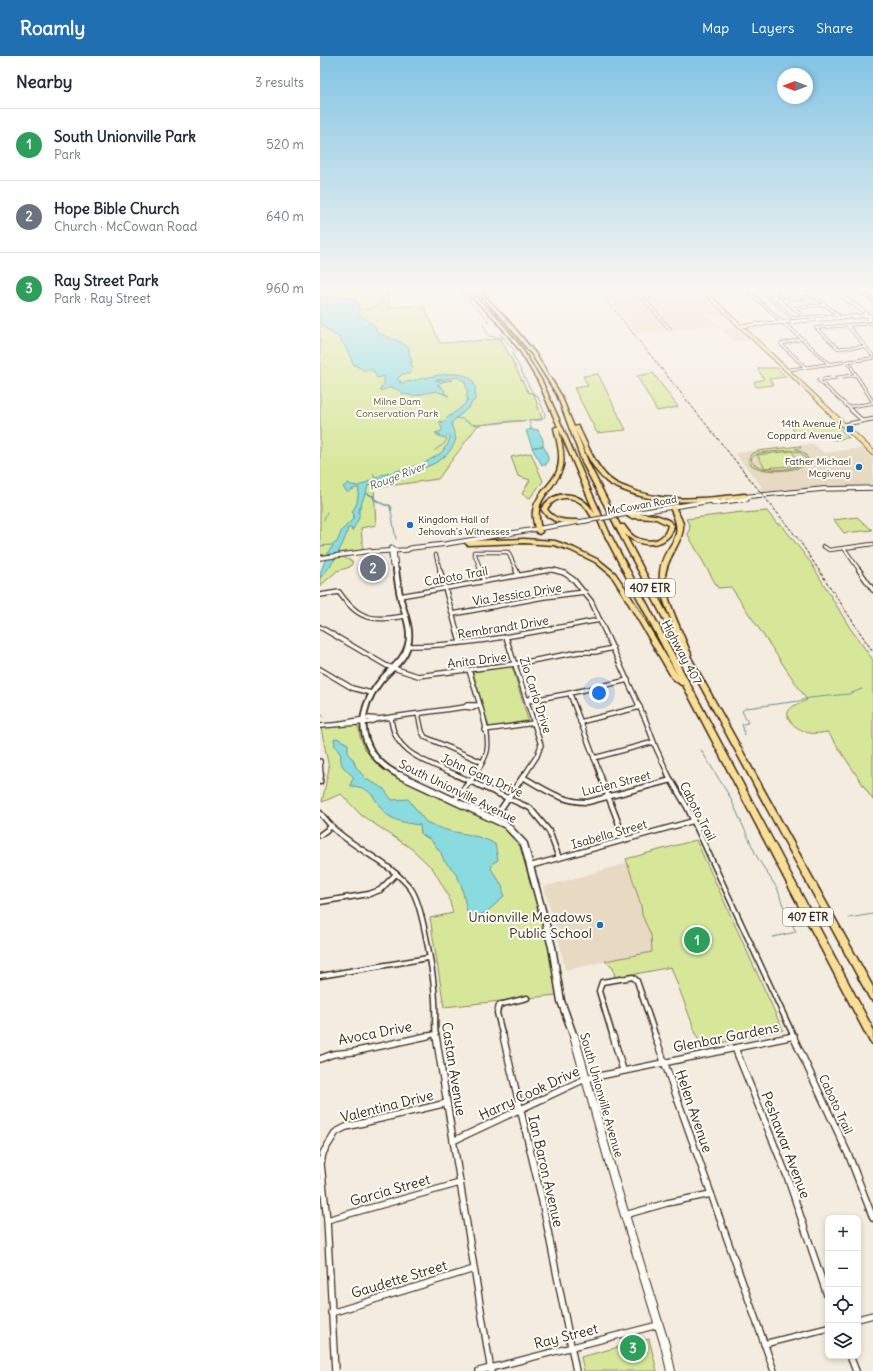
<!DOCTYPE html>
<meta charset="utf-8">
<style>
:root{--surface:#fff;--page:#f6f6f7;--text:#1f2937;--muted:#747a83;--line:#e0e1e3;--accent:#1f6fb2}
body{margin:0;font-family:Delius,sans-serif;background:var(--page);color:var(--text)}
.controls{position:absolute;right:12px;bottom:12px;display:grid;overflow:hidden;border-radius:8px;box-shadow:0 2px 6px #0003}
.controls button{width:36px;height:36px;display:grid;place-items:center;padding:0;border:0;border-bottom:1px solid var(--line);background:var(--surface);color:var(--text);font:20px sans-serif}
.compass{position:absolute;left:457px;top:12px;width:36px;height:36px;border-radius:50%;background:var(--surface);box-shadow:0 2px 6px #0003;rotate:270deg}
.you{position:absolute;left:279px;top:637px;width:14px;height:14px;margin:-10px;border:3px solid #fff;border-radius:50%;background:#1a73e8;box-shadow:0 0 0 6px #1a73e833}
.badge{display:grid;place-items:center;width:26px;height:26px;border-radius:50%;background:var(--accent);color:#fff;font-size:13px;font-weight:700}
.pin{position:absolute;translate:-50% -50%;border:2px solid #fff;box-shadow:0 1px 4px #0006}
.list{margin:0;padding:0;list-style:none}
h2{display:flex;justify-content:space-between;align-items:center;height:52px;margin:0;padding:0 16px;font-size:17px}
h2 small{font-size:13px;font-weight:400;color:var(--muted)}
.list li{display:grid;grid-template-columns:26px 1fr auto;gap:12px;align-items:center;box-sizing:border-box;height:72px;padding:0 16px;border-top:1px solid var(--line)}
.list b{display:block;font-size:15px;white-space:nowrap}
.list p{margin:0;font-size:13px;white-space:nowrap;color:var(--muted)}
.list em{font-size:13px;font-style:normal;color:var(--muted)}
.icon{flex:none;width:22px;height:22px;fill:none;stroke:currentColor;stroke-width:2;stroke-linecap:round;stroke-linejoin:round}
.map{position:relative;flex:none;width:553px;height:1315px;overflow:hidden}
header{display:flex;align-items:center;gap:24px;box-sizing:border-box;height:56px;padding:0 20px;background:var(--accent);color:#fff}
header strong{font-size:19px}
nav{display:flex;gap:22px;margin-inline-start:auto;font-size:14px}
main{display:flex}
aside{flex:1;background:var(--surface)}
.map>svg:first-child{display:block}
.built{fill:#e7d9c2}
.green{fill:#d7e79a;stroke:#89885c;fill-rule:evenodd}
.water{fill:#89dbe0;stroke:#6a9492}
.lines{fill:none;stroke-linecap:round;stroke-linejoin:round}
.stream{stroke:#6a9492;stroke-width:1}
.street-far4-casing{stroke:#3b2a1e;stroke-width:3.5}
.street-far3-casing{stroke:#3b2a1e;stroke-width:4.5}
.street-far2-casing{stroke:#3b2a1e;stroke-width:6}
.street-far1-casing{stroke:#3b2a1e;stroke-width:7}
.street-casing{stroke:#3b2a1e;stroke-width:8}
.secondary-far4-casing{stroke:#3b2a1e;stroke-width:4.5}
.secondary-far3-casing{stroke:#3b2a1e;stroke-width:5.5}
.secondary-far2-casing{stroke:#3b2a1e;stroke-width:8}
.secondary-far1-casing{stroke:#3b2a1e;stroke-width:9}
.secondary-casing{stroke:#3b2a1e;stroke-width:10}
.primary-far1-casing{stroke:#3b2a1e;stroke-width:5}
.primary-casing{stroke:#3b2a1e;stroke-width:6}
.highway-casing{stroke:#3b2a1e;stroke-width:3}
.street-far4{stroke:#fdfcf7;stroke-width:2}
.street-far3{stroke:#fdfcf7;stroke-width:2.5}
.street-far2{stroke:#fdfcf7;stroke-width:3.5}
.street-far1{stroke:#fdfcf7;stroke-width:4}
.street{stroke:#fdfcf7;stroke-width:5.5}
.secondary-far4{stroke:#fdfcf7;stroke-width:3}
.secondary-far3{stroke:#fdfcf7;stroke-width:3.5}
.secondary-far2{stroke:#fdfcf7;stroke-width:4.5}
.secondary-far1{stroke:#fdfcf7;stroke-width:6}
.secondary{stroke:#fdfcf7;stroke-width:8}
.primary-far1{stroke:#f9df96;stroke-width:3.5}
.primary{stroke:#f9df96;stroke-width:4.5}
.highway{fill:#f9df96;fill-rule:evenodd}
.rail{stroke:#3b2a1e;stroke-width:1;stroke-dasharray:3.5 1.5;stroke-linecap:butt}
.secondary-bridge-casing{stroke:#3b2a1e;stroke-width:5.5;stroke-linecap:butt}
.secondary-bridge{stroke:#fdfcf7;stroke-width:3.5}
.poi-dot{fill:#1f6fb2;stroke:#fdfcf7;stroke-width:1.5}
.labels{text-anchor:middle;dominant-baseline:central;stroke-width:4;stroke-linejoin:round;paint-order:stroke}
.far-park-label{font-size:10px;fill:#62593d;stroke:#fdfcf7}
.far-poi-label{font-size:10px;fill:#3b2a1e;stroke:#fdfcf7;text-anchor:end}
.far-street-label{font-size:10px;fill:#3b2a1e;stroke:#fdfcf7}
.far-water-label{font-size:11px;font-style:italic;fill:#525f58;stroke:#fdfcf7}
.shield{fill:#fdfcf7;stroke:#75695f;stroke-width:1}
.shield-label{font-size:11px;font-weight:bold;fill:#3b2a1e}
.street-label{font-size:12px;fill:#3b2a1e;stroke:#fdfcf7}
.near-poi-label{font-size:14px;fill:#3b2a1e;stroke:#fdfcf7;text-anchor:end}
.near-street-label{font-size:14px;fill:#3b2a1e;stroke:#fdfcf7}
</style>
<header>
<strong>Roamly</strong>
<nav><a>Map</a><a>Layers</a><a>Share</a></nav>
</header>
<main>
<aside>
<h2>Nearby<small>3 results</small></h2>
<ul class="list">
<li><span class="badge" style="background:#2e9e5b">1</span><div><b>South Unionville Park</b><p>Park</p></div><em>520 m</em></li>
<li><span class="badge" style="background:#6b7280">2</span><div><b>Hope Bible Church</b><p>Church · McCowan Road</p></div><em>640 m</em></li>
<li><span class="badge" style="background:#2e9e5b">3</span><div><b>Ray Street Park</b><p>Park · Ray Street</p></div><em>960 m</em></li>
</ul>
</aside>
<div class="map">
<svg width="553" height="1315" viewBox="0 0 553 1315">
<rect width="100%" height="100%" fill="#f3ecdf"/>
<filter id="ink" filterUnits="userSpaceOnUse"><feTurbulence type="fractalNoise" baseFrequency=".025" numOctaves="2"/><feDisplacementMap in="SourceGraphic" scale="8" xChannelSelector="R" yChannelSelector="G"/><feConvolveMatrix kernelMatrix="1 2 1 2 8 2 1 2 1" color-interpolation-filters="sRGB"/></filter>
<g filter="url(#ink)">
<!-- built -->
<g class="built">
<path d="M279,230h94l28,27 -14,2 13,11 -84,7z"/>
<path d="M417,272l11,12 -14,1 -12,-12z"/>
<path d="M493,388l11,9 38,-5 11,11v25l-111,8 -2,-4 2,-1 -27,-34z"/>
<path d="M308,807l13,42 1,10 9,20 1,17 -87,18 -4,-21 -17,-62z"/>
</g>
<!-- green -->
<g class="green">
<path d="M0,230h36l1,2 30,-2 2,21 35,-1 16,37 61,-4 27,53 6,2 8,25 -64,6 -40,54 -64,9 2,37 -15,3 2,22 -43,5z"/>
<path d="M439,312h18l9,9 -17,2 5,6 -18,2 -2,-5 10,-3 -6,-9z"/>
<path d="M333,317l25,34 -21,4 -20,-35z"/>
<path d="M278,318l28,56 -29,3 -23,-45 14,-2 -5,-10z"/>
<path d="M513,366l16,16c-5,-1 -10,2 -15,2 -4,-1 -8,-4 -12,-4 -14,-1 -23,6 -31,-10z"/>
<path d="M480,390l1,2 -6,1 9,4 5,7 -2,4c-11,8 -51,11 -59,-3l3,-7 7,-3zM470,394l11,3 5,6 -1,3c-9,9 -47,11 -54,-1l1,-4 7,-4z"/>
<path d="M472,395l9,14 -36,3 -8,-13z"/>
<path d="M211,397l12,28 -13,17 -8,-4 8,-14 -12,-4 -7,-19z"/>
<path d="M447,455l10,13h4l30,39 39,65 23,32v140l-45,-68c-6,1 -13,2 -19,1 -8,-2 -24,-11 -21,-21 3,-7 13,-9 19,-12l-76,-113 -13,1 -30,-53 2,-9 -4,-7 56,-7 1,1z"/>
<path d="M537,461l15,13 -28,3 -10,-13z"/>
<path d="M23,501l10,5 -3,5 -13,4 -17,15v-11l16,-17z"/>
<path d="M192,610l16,54 -2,1 -37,6 -16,-55z"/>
<path d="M35,669l4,3 1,9 6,14 18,19 18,10 99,46 7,4 11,13 30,105 7,47 -112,12 -14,-89 23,-5 -5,-18 -15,-26 -21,-20 -51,-34 -20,-21 -19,8 7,-34 -8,-40z"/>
<path d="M376,784l87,190 -82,17 -30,-80 -56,11 -2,-11 -8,-6 47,-9 -1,-17 -9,-20 -1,-10 -15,-46z"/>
<path d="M329,1283l8,32h-73l-3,-14z"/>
</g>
<!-- water -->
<g class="water">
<path d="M24,240l11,3 5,9 -2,5 17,13 2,7 24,9 8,6v7l3,6 -1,4 3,2 -4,2 2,2 -2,3h-8l-5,5 4,2 -2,2c17,-1 65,-20 75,0 2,5 1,11 1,16l-8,10 -15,13v4l4,13c-12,37 -61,29 -88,47l-2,7 8,3 1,3 10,6h5l2,2 -1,4 -2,-6c-6,1 -9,-3 -15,-5l-1,-3 -5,-3h-3l-6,16v8l-7,13 -1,-3h-3c-3,15 -17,40 -28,50 0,-10 6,-15 7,-25l6,-7 -1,-1 5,-3 5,-12 11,-11 1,-5 -2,-2 5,-9 2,-15h-3l-9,4 -4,-5 6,-4 2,2 8,1 23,-11 41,-11 18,-11 7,-9 2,-6 -1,-3 -4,3 -9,-3h5l-6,-2 7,-2v-4l-2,-1 3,-3 -4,-1 5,-1c6,-7 21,-13 24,-23l-2,-2 2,-3 -3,-11 -7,-5 -23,3 3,1 15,-1 -8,1 -8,4 5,2 1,2 2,1 -1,3 5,3 -13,-5 -23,5 -10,-2c-6,-8 -16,-7 -21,-3l-2,-2 4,-5v-8l-7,2 -4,-8h-9l-10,-5 -9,-19 -7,-9 -13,-9 -5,-6v-25z"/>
<path d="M211,373l7,1 5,10v6l-8,1 8,-1c4,5 7,14 3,19h-4l-10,-17 3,-1h-3l-6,-16z"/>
<path d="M17,682l11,6v10l5,5 3,8 10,12 17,9 9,12 16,-1 18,23c8,3 15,7 24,9 15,3 32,5 45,13l3,16 -5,3 -2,6 11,16 2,11c-9,8 -24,28 -37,15l-6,-27 -6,-12 -11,-11 -3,-8 -10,-13 -10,-6 -1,-9c-10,-1 -22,-3 -31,-9 -15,-10 -12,-29 -38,-30v-4l3,-4c-7,-9 -15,-10 -13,-23l-6,-9 -1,-7z"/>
</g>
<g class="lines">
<!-- stream -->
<g class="stream">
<path d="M134,230l32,31 3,6"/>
<path d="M39,255l11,-2 12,-5 -1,-5 7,-10 -1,-3"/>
<path d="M168,265l-5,3 6,12 15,2"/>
<path d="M136,362l6,1 9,5 8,1 32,-4 30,-1 3,-2 1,-4 -7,-17 -6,-5 -19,-37 1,-5 -14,-16"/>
<path d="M209,365l2,8"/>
<path d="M115,394l9,-6 3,-5 -1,-1"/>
<path d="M53,417l2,5"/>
<path d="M71,455l5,28"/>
<path d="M4,464l3,-8"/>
<path d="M0,490l12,-1"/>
<path d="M0,657l4,4"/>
<path d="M425,679l-3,-11 6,-1 -6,-12 4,-3 53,-7 10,-3 40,-4 13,-5"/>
<path d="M381,694l29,47 27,60 21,33 4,13 14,29 -23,5"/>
<path d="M529,862l24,-4"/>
</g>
<defs>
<g id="street-far4">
<path d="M312,230l38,43"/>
<path d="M423,230l39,36"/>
<path d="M436,230l37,32 45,-3"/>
<path d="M448,230l36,31"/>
<path d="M481,230l37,29"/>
<path d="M531,230l22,14"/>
<path d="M453,234l30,-2"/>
<path d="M464,243l30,-3"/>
<path d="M473,252l32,-3"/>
<path d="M464,269l5,2 40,37"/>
<path d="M527,269l26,31"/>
<path d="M481,283l-20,5 24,23"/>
<path d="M544,291l-26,1 -22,-20 57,-5"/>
<path d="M528,306l25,40"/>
<path d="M466,314l87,-12"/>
<path d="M528,351l25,-4"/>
<path d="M533,355l-35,-31 38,-5"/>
</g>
<g id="street-far3">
<path d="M531,354l12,11"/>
<path d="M522,369l31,-6"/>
<path d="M503,490l6,4 44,-6"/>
<path d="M524,492l16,23"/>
<path d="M116,499l4,16"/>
<path d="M161,515l-7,-19h34l9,19"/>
<path d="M224,515l7,-1 8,1"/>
</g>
<g id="street-far2">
<path d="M120,514l20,72"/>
<path d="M160,514l4,11"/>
<path d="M196,514l2,5"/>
<path d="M233,514l11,3 10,7 17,21 55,120 10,27 13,28"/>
<path d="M539,514l14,20"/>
<path d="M0,539l19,-3c20,29 33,29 66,24"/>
<path d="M80,540l150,-26"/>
<path d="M133,558l91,-17 41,-5"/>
<path d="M0,571l67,39 31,10 97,-12 64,-12h16l18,-4"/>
<path d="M186,581l35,108 -4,11 -13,20"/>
<path d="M88,590c64,0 129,-15 192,-26"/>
<path d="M0,613l32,19 19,5"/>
<path d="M149,614c6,21 22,61 18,81 -2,9 -8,17 -13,25"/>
<path d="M250,638l31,82"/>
<path d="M207,645l39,-7 62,-14"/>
<path d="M207,645l4,-3 10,1"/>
<path d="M145,651l8,1 4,-2"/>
<path d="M98,658l4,18 3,5 57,25"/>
<path d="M71,661c2,38 38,45 68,59"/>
<path d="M260,666l60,-15"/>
<path d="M22,667l28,-5 8,1"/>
<path d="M0,670l50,-4 8,-3 87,-12 2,-2h11"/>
<path d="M165,674l49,-7"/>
<path d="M274,702l60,-16"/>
<path d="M0,705l1,15"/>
</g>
<g id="street-far1">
<path d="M136,719l74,33 19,23 10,27"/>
<path d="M280,719l25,65"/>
<path d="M348,719l19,32 107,230"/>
<path d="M203,721c20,12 41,26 65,25l83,-22"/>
<path d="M0,726l1,-7"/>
<path d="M134,745l21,-26"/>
<path d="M0,757c5,5 9,11 14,16 23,21 58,35 77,60 12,16 23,89 24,112 1,12 -1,24 1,36"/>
<path d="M174,763l30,-44"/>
<path d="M0,779l12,-9"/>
<path d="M210,810l163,-45"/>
<path d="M0,846l49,-8 11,-4 16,-16"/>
<path d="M0,920l108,-18"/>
<path d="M102,981l14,-3"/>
<path d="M183,981l-6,-24 2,-8 28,-7"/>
<path d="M293,981l-14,-46 3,-9 31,-5 4,4 19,56"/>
<path d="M469,981l5,-1"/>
</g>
<g id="street">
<path d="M116,980l55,335"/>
<path d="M183,980l38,160 35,175"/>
<path d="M293,980l10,34"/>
<path d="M335,980l119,335"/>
<path d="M473,980l56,120 24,62"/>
<path d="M415,992l52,128 41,122"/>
<path d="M0,1003l13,-5 20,-2 74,-16"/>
<path d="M133,1085l132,-62 209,-43"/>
<path d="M305,1159l42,-12 44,-9"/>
<path d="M7,1164l133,-37"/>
<path d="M11,1257l143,-44"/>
<path d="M538,1263l15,-4"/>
<path d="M444,1288l64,-16"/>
<path d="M530,1300l6,15"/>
<path d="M15,1315l-8,-151 -6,-56 2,-11 13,-21 10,-5 101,-24"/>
<path d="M159,1315l179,-46"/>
</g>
<g id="secondary-far4">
<path d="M507,230l35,24 8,8 -1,2"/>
<path d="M420,270l133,-11"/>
</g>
<g id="secondary-far3">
<path d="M422,441l81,-8 50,-1"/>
<path d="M393,447l34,-4"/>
<path d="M307,458l90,-14"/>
<path d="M72,492l2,3 2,20"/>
<path d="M71,493l1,16 3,1"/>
<path d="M49,496l38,-2 4,-2 35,-4 139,-23"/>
<path d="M0,502l50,-7"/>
</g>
<path id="secondary-far2" d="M76,514c1,10 3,21 5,30 4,15 11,30 7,45 -4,17 -20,25 -29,38 -27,35 -18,74 22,93"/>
<path id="secondary-far1" d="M79,719l107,50 18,19 28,103 9,54 13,36"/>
<path id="secondary" d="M254,980l42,150 49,159 6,26"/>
<path id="primary-far1" d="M378,230l132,125"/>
<path id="primary" d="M508,354l45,43"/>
<g id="highway">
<path d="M139,230h4l33,30 25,31 21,34 67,151 264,497v15l-3,-2 -187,-357h-2l-9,-7 -49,-84 -12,-19 -16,-13 -25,-12 -16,-5 -30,-2 -56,2 -3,-2 3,-2 56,-2 31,2 19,7 25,12 16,13 13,19 50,84 -75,-144 -6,-14 -4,1c-3,-4 -5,-9 -9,-13 -11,-11 -28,-11 -37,3 7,11 18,11 30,11l2,1v2c-15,2 -30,-1 -38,-14 15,-23 42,-17 54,5l-36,-85c2,12 6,25 4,37 -4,18 -22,28 -24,44 -1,8 1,15 3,22l-3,2 -3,-2c-2,-7 -4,-14 -3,-21 2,-16 18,-26 24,-40 5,-14 0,-29 -3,-43l2,-1h2l-20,-46 -20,-33 -24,-30z"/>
<path d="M151,230h4l32,33 28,34 26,42 13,32 4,-1c9,16 14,34 27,48 6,7 14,11 23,14 36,16 78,10 117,6l3,2 -3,2c-41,3 -83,9 -122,-8 -5,-2 -12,-5 -16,-8 -16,-13 -23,-35 -32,-53l14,35 31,61h4c3,4 6,9 11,12 13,7 30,5 33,-12l-12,-6 -26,-1 -3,-2 1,-1c15,-2 35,-2 46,10 -4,24 -35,24 -49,9l50,95c-7,-18 -17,-36 -15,-57 3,-31 29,-29 9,-66l1,-1h4c3,6 7,12 9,19 2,17 -18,34 -18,55 1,22 18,54 26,75l-1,2 183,331v14l-3,-2 -182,-336 -10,-16 -95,-183 -26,-69 -25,-40 -27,-34z"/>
</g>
</defs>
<!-- street-far4 casing -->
<use href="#street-far4" class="street-far4-casing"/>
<!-- street-far3 casing -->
<use href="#street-far3" class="street-far3-casing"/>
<!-- street-far2 casing -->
<use href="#street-far2" class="street-far2-casing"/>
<!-- street-far1 casing -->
<use href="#street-far1" class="street-far1-casing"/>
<!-- street casing -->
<use href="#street" class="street-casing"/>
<!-- secondary-far4 casing -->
<use href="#secondary-far4" class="secondary-far4-casing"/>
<!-- secondary-far3 casing -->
<use href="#secondary-far3" class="secondary-far3-casing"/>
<!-- secondary-far2 casing -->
<use href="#secondary-far2" class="secondary-far2-casing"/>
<!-- secondary-far1 casing -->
<use href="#secondary-far1" class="secondary-far1-casing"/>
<!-- secondary casing -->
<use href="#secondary" class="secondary-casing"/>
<!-- primary-far1 casing -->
<use href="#primary-far1" class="primary-far1-casing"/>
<!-- primary casing -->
<use href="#primary" class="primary-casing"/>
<!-- highway casing -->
<use href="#highway" class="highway-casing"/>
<!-- street-far4 -->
<use href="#street-far4" class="street-far4"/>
<!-- street-far3 -->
<use href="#street-far3" class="street-far3"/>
<!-- street-far2 -->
<use href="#street-far2" class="street-far2"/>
<!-- street-far1 -->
<use href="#street-far1" class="street-far1"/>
<!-- street -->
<use href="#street" class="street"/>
<!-- secondary-far4 -->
<use href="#secondary-far4" class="secondary-far4"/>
<!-- secondary-far3 -->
<use href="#secondary-far3" class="secondary-far3"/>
<!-- secondary-far2 -->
<use href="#secondary-far2" class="secondary-far2"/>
<!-- secondary-far1 -->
<use href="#secondary-far1" class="secondary-far1"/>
<!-- secondary -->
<use href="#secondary" class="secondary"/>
<!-- primary-far1 -->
<use href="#primary-far1" class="primary-far1"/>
<!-- primary -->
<use href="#primary" class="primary"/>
<!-- highway -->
<use href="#highway" class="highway"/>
<!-- rail -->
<path class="rail" d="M275,230l204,254 74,112"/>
<defs>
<path id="secondary-bridge" d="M265,465l42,-7"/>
</defs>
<!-- secondary-bridge casing -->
<use href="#secondary-bridge" class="secondary-bridge-casing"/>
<!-- secondary-bridge -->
<use href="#secondary-bridge" class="secondary-bridge"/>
</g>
</g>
<!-- sky -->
<linearGradient id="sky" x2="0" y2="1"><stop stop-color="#82c4e5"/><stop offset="0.56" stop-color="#faf6f1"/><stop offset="1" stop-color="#faf6f1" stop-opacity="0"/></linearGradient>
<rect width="553" height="414" fill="url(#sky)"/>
<!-- markers -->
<g class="poi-dot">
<rect x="526" y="369" width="8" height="8" rx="2"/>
<circle cx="539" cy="411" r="4"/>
<circle cx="90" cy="469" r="4"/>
<circle cx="280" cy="869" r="4"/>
</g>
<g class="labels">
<!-- far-park labels -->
<g class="far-park-label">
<text x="77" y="345">Milne Dam<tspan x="77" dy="12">Conservation Park</tspan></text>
</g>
<!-- far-poi labels -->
<g class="far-poi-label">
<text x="522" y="367">14th Avenue /<tspan x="522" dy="12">Coppard Avenue</tspan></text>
<text x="531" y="405">Father Michael<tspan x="531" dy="12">Mcgiveny</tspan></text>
<text x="98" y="463" text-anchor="start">Kingdom Hall of<tspan x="98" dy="12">Jehovah's Witnesses</tspan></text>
</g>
<!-- far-street labels -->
<g class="far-street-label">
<text transform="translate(322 449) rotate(-10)">McCowan Road</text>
</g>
<!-- far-water labels -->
<g class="far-water-label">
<text transform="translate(77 420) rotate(-21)">Rouge River</text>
</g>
<!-- shield labels -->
<g class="shield">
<rect x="305" y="523" width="50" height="18" rx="3"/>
<rect x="463" y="852" width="50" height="18" rx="3"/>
</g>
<g class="shield-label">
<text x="330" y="532">407 ETR</text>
<text x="488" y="861">407 ETR</text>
</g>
<!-- street labels -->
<g class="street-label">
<text transform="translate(136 520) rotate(-10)">Caboto Trail</text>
<text transform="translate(197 538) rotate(-9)">Via Jessica Drive</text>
<text transform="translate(183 571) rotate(-9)">Rembrandt Drive</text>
<text transform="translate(362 596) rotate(62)">Highway 407</text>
<text transform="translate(157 604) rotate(-7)">Anita Drive</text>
<text transform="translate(216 639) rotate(72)">Zio Carlo Drive</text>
<text transform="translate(162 719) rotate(24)">John Gary Drive</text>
<text transform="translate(296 727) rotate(-14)">Lucien Street</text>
<text transform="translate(138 735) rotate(26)">South Unionville Avenue</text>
<text transform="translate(378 755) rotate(63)">Caboto Trail</text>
<text transform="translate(289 778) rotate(-16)">Isabella Street</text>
<text transform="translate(282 1039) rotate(74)">South Unionville Avenue</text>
<text transform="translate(516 1048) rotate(65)">Caboto Trail</text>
</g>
<!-- near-poi labels -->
<g class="near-poi-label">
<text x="272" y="861">Unionville Meadows<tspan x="272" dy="16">Public School</tspan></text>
</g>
<!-- near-street labels -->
<g class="near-street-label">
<text transform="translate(55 977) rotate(-11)">Avoca Drive</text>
<text transform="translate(406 981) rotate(-11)">Glenbar Gardens</text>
<text transform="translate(134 1013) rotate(81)">Castan Avenue</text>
<text transform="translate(209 1037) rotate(-25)">Harry Cook Drive</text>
<text transform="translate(67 1050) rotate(-14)">Valentina Drive</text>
<text transform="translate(374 1055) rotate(71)">Helen Avenue</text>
<text transform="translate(466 1089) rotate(69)">Peshawar Avenue</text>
<text transform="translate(226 1115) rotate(77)">Ian Baron Avenue</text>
<text transform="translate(70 1134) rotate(-16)">Garcia Street</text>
<text transform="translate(79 1223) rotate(-17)">Gaudette Street</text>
<text transform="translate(246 1280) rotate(-14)">Ray Street</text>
</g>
</g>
</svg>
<div class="controls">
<button>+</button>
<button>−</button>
<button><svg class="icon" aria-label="locate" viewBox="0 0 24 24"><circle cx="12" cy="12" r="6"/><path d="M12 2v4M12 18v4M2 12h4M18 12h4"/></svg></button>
<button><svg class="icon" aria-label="layers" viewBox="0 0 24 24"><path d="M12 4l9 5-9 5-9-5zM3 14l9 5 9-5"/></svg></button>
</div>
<svg class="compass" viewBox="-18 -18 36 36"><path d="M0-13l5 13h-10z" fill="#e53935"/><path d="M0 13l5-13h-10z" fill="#747a83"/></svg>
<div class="you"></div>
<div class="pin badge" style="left:377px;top:884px;background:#2e9e5b">1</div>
<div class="pin badge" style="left:53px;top:512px;background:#6b7280">2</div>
<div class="pin badge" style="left:313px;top:1292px;background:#2e9e5b">3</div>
</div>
</main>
